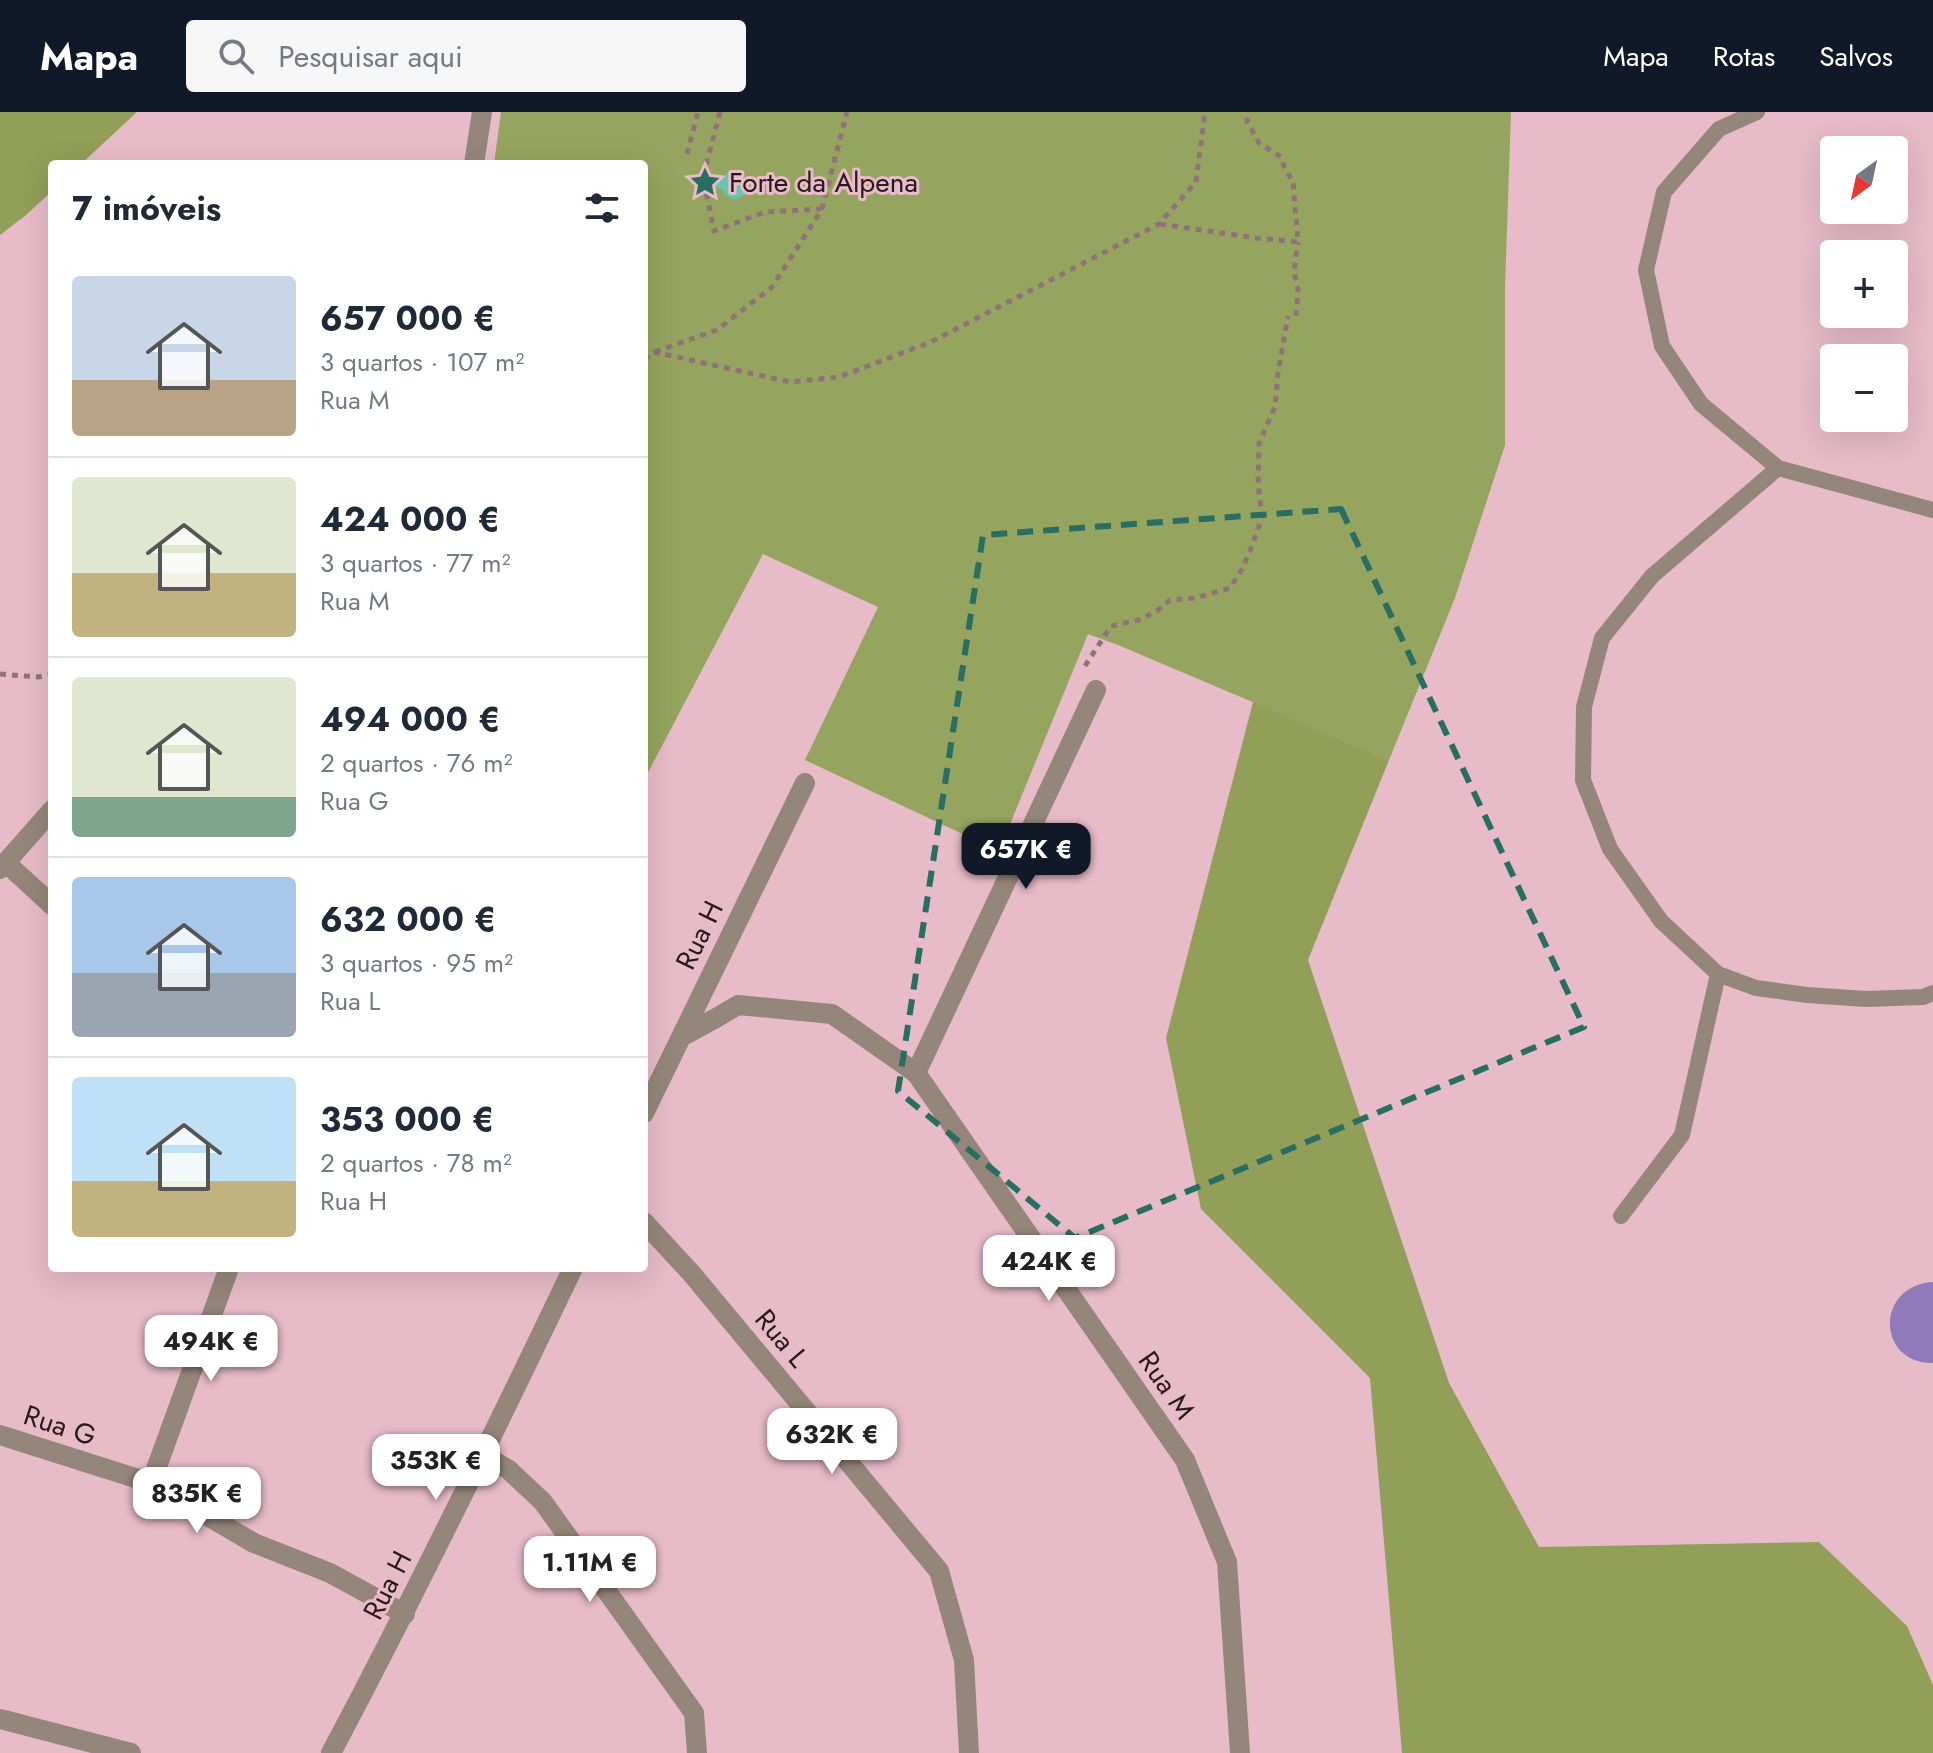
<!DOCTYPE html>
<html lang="pt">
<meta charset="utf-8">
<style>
body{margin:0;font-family:Jost,sans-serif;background:#f6f6f7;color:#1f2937;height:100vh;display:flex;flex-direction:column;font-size:30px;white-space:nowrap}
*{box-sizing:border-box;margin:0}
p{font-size:26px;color:#747a83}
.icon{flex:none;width:44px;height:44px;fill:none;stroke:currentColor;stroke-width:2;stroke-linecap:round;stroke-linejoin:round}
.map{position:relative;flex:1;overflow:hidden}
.panel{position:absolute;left:48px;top:48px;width:600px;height:1112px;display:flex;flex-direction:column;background:#fff;border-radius:8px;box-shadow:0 8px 32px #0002}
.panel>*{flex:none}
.needle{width:52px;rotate:213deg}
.buttons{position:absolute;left:1820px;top:24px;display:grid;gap:16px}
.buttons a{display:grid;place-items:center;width:88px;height:88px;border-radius:8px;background:#fff;box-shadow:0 8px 32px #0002;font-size:40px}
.price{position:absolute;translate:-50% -68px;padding:0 18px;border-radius:16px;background:#fff;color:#222;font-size:26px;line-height:52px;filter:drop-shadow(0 2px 4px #0008)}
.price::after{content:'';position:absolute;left:50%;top:48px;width:24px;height:18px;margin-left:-12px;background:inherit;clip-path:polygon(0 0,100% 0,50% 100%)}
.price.on{background:#111827;color:#fff}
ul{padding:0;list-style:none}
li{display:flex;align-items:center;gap:24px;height:200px;padding:0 24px}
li+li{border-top:2px solid #e0e1e3}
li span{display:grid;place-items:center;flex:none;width:224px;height:160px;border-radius:8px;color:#555}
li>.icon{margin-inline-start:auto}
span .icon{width:96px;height:96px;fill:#fffc;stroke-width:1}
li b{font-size:34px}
h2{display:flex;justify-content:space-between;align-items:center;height:96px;padding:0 24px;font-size:34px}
header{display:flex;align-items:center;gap:48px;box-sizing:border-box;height:112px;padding:0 40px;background:#111827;color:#fff}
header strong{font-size:38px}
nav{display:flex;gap:44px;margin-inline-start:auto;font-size:28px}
.search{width:560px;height:72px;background:#f6f6f7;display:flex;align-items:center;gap:20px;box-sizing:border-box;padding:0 28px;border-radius:8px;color:#747a83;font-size:30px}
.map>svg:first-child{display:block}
.green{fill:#95a45e}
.forest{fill:#919f58}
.water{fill:#8f7aba}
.building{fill:#65c6b3}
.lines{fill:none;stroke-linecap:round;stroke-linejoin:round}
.path{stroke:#91727b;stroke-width:5;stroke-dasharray:6 6;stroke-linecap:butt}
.service{stroke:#95867b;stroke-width:16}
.minor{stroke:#95867b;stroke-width:20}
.marked{fill:none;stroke:#296e61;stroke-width:6;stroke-dasharray:16 10;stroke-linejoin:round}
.labels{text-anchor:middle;stroke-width:6;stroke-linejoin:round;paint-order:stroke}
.poi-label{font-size:28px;fill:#29191e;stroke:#e7bbc8;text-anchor:start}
.street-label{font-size:28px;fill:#29191e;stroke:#e7bbc8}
</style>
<header>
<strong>Mapa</strong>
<div class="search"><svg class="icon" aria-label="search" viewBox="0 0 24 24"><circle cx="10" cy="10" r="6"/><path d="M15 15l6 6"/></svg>Pesquisar aqui</div>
<nav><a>Mapa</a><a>Rotas</a><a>Salvos</a></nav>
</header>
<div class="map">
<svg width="1933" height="1641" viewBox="0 0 1933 1641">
<rect width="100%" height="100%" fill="#e7bbc8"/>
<!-- green -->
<path class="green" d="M501 0H1511L1505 175V333L1455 486 1389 648 1118 533 1088 522 999 739 805 648 878 495 763 442 644 668V52H494Z"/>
<!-- forest -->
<path class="forest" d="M0 0H137L81 52H52V79L26 103 0 123Z
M1253 590 1389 648 1308 848 1449 1271 1539 1435 1819 1430 1907 1514 1933 1573V1641H1402L1370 1266 1201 1097 1166 926Z"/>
<!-- water -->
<path class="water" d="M1933 1170V1251C1877 1252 1874 1174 1933 1170Z"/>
<!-- building -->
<path class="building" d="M733 58 750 69 745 82 736 88 725 83 722 77 711 74 714 65 724 67 727 61Z"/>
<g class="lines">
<!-- path -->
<path class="path" d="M720 0 703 65 714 119 765 100 821 97
M687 42 698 0
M1160 112 1256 126 1298 130 1293 69 1285 57 1281 45 1259 31 1247 9 1248 0
M1296 204 1298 177 1294 160 1298 130
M655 240 717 218 772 175 822 97 847 0
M644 247 654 240 790 270 839 265 931 230 1159 112 1196 70 1205 0
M1085 554 1111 514 1139 508 1157 499 1170 488 1195 486 1230 476 1242 457 1252 434 1262 405 1258 372 1259 331 1275 295 1278 261 1288 204
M0 562 38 565 52 562"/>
<!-- service -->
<path class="service" d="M1757 0 1719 17 1664 80 1646 158 1662 234 1701 292 1778 356 1933 398
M1778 356 1652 464 1602 526 1584 595 1583 668 1610 737 1661 809 1718 862 1756 876 1807 883 1866 887 1923 885 1933 881
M1621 1104 1682 1023 1718 862"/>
<!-- minor -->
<path class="minor" d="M474 52 482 0
M6 751 52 793
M0 757 52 698
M681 925 716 906 738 893 832 902 916 961 1185 1348 1227 1450 1240 1641
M916 961 1096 578
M644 1001 805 671
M644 1110 692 1162 939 1459 964 1548 969 1641
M0 1323 151 1371 254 1431 330 1461 405 1502
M484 1343 509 1358 543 1390 694 1601 697 1641
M151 1371 229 1156
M0 1607 131 1641
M331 1641C416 1481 495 1319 573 1156"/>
</g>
<!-- marked area -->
<path class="marked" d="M1341 397 1584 915 1075 1126 898 979 983 423Z"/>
<!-- icons -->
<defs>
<g id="sight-bare" transform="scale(2.4)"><path d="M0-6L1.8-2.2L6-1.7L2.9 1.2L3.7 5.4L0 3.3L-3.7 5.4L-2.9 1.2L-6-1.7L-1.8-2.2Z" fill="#296e61" stroke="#e7bbc8" stroke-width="2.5" paint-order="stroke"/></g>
</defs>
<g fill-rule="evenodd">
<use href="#sight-bare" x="705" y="70"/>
</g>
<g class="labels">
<!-- poi labels -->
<g class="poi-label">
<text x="729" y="80">Forte da Alpena</text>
</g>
<!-- street labels -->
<g class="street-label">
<text transform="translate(699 823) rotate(-64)" y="10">Rua H</text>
<text transform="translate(782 1226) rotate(50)" y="10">Rua L</text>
<text transform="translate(1167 1273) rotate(55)" y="10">Rua M</text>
<text transform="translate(60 1313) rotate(18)" y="10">Rua G</text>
<text transform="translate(387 1473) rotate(-63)" y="10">Rua H</text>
</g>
</g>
</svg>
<div class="buttons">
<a><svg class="needle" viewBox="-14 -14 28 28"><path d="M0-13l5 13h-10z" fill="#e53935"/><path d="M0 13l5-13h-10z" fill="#747a83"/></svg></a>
<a>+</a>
<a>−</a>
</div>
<b class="price on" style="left:1026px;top:779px">657K €</b>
<b class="price" style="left:1049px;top:1191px">424K €</b>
<b class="price" style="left:211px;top:1271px">494K €</b>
<b class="price" style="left:832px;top:1364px">632K €</b>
<b class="price" style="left:436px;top:1390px">353K €</b>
<b class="price" style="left:197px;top:1423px">835K €</b>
<b class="price" style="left:590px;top:1492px">1.11M €</b>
<section class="panel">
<h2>7 imóveis<svg class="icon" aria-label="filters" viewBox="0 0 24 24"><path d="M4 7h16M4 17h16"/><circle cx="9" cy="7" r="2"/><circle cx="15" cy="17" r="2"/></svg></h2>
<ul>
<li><span style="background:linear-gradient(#c9d6e8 65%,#b9a48a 0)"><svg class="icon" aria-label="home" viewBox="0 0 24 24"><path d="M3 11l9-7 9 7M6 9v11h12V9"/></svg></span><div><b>657 000 €</b><p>3 quartos · 107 m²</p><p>Rua M</p></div></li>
<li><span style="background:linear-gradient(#dfe7d0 60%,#c2b280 0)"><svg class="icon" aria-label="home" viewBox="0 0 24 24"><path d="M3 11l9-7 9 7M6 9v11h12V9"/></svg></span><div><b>424 000 €</b><p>3 quartos · 77 m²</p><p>Rua M</p></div></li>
<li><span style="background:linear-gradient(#dfe7d0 75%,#7fa58c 0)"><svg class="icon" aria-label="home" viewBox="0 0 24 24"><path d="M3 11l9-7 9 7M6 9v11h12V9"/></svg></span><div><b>494 000 €</b><p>2 quartos · 76 m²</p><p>Rua G</p></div></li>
<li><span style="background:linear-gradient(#a9c7e8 60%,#9aa5b1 0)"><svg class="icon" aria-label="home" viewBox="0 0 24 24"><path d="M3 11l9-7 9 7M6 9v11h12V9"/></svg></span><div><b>632 000 €</b><p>3 quartos · 95 m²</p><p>Rua L</p></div></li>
<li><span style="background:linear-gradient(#bfe0f5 65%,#c2b280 0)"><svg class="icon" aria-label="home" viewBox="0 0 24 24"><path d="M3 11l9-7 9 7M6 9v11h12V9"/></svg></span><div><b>353 000 €</b><p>2 quartos · 78 m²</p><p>Rua H</p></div></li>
</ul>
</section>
</div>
